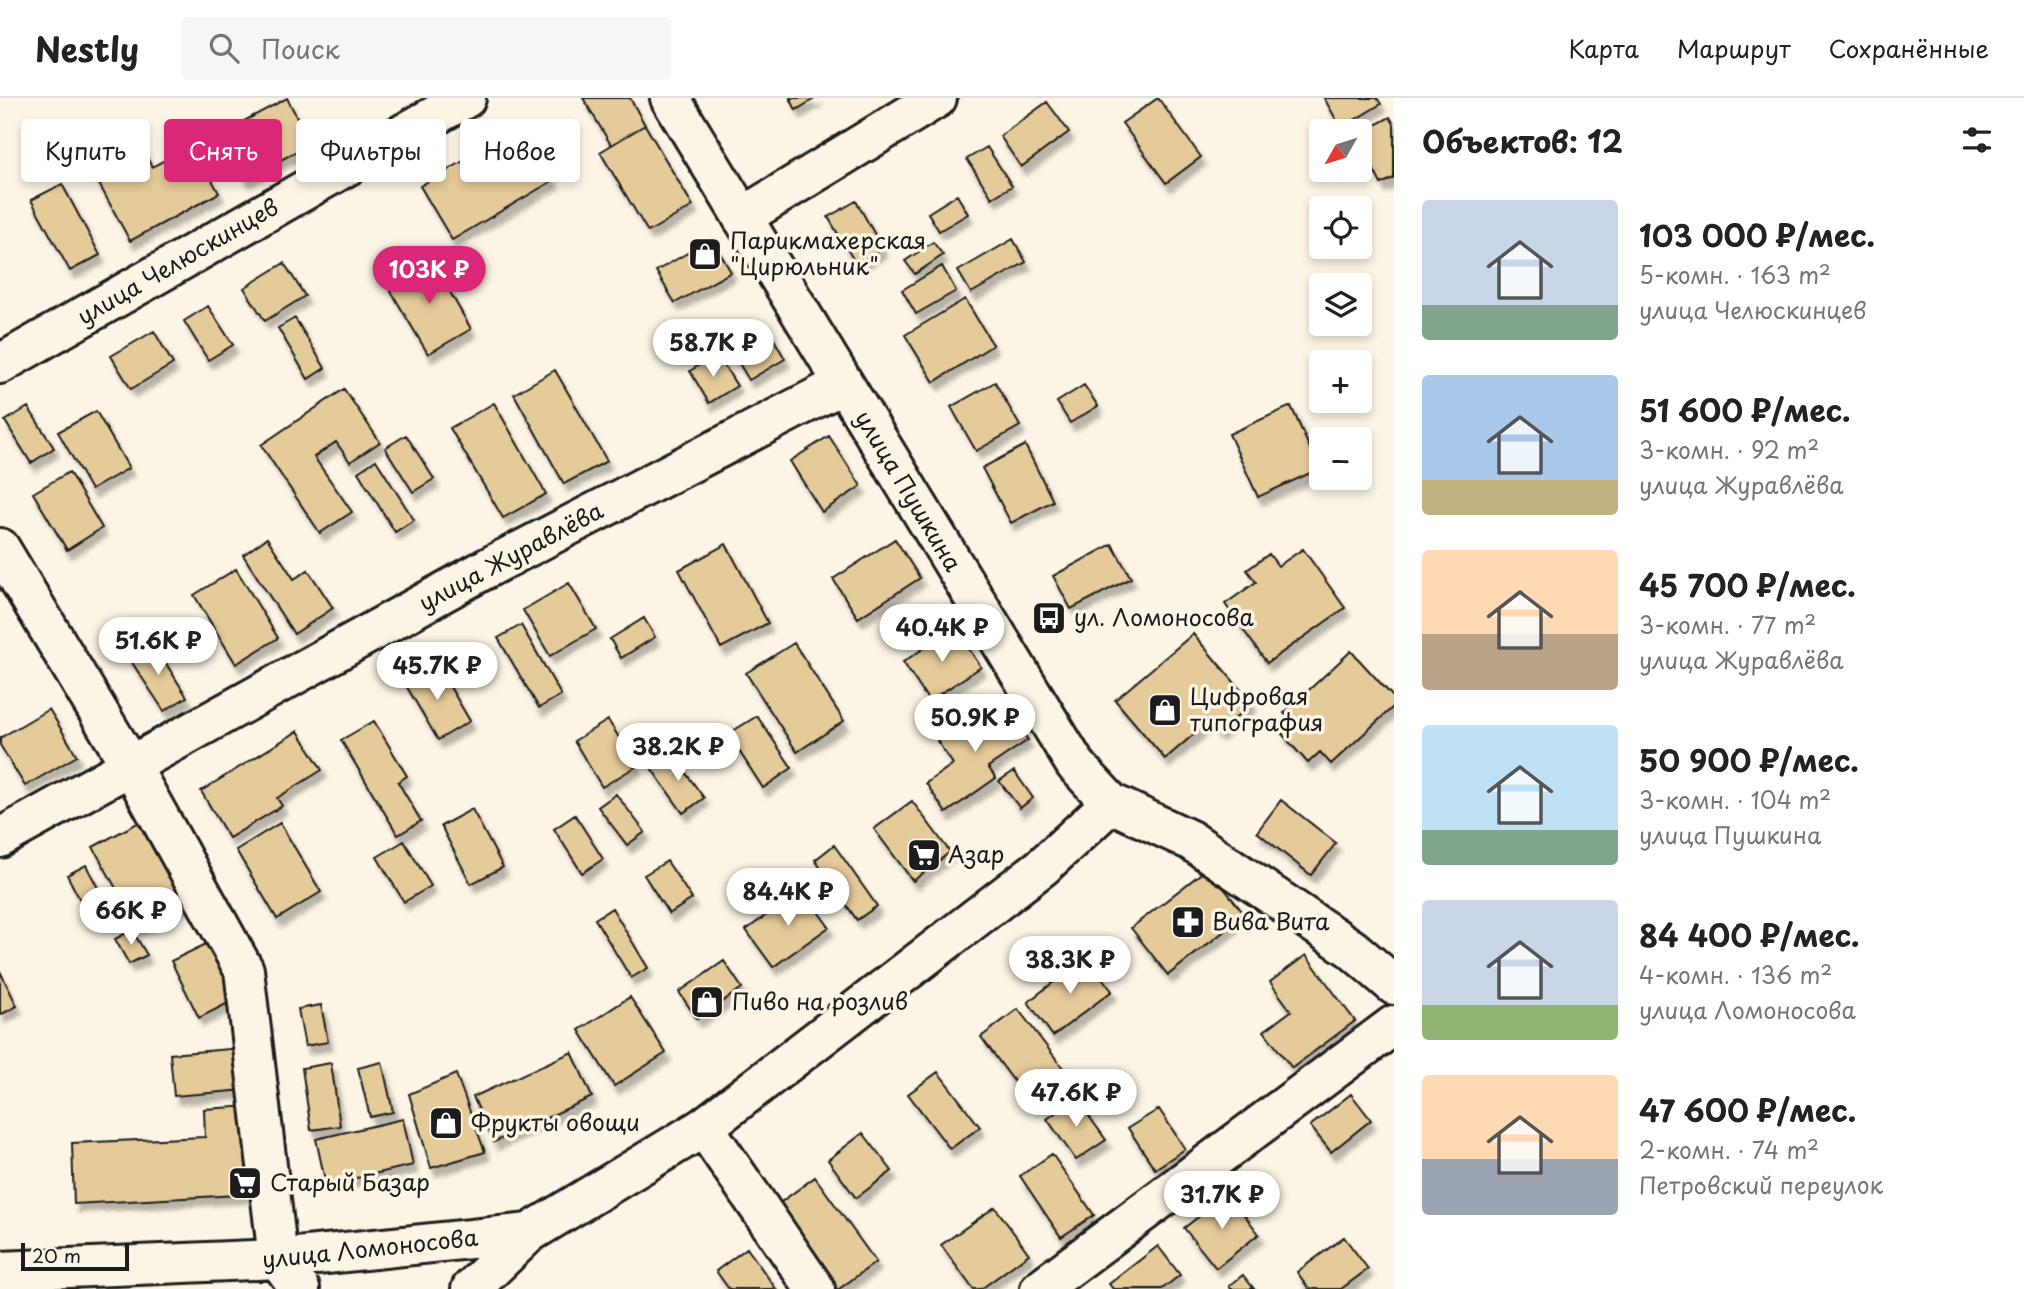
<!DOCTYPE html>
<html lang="ru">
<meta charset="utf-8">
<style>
body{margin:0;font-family:"Playpen Sans",sans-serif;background:#f6f6f6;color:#222;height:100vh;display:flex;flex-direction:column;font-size:26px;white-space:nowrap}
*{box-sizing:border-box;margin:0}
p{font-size:23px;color:#767676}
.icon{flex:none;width:38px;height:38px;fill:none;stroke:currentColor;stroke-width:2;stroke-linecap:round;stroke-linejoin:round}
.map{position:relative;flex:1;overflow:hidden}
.sheet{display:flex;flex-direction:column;background:#fff;width:630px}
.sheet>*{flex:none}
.guide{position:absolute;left:21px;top:21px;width:665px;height:63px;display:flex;gap:14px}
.needle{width:46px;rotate:231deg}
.buttons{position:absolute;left:1309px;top:21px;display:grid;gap:14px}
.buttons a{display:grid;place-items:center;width:63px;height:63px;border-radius:7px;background:#fff;box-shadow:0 4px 10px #0003;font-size:35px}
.scale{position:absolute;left:21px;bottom:18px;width:108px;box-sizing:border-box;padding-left:7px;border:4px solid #1c1c1c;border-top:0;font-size:19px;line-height:24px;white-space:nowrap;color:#1c1c1c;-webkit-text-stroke:5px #fcf5e5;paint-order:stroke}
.price{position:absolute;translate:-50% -60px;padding:0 16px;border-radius:24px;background:#fff;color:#222;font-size:23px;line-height:46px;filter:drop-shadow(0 2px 4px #0008)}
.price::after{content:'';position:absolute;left:50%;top:42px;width:21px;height:16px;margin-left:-10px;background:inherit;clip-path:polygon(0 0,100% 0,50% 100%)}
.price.selected{background:#db2777;color:#fff}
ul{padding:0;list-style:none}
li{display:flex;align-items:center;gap:21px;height:175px;padding:0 28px}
li span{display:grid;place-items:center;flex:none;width:196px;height:140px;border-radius:7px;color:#555}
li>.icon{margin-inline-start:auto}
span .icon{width:84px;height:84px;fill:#fffc;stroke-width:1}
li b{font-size:30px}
h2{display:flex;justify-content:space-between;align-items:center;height:84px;padding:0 28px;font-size:30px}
.chip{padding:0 24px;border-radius:7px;background:#fff;box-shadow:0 4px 10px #0003;font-size:24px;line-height:63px}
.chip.selected{background:#db2777;color:#fff}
header{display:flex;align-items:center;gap:42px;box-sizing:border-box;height:98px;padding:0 35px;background:#fff;border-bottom:2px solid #e0e0e0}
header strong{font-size:33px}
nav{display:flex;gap:38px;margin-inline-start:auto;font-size:24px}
.search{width:490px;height:63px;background:#f6f6f6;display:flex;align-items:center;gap:18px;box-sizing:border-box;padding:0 24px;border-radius:7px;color:#767676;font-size:26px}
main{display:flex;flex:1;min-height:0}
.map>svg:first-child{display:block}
.building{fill:#e5ca9a;stroke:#1c1c1c;stroke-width:2;filter:url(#shadow)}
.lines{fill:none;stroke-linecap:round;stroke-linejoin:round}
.street-casing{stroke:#1c1c1c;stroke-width:44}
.secondary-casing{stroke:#1c1c1c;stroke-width:44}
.street{stroke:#fcf5e5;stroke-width:38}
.secondary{stroke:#fcf5e5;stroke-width:38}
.labels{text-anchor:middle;stroke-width:7;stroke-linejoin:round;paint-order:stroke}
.poi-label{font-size:23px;fill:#1c1c1c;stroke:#fcf5e5;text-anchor:start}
.street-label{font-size:23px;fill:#1c1c1c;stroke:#fcf5e5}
</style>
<header>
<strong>Nestly</strong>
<div class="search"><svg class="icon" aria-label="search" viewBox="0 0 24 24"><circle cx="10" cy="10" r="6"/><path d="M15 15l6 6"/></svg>Поиск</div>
<nav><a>Карта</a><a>Маршрут</a><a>Сохранённые</a></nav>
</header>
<main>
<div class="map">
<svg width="1394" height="1191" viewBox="0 0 1394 1191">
<defs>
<filter id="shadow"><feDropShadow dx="4.5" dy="8" stdDeviation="2" flood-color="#0004"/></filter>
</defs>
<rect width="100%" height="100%" fill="#fcf5e5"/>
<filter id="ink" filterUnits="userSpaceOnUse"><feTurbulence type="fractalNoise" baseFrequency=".0143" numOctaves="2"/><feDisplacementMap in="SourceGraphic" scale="14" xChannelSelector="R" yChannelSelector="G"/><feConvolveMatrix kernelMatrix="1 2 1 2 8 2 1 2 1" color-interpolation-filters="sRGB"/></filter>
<g filter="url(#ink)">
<!-- building -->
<path class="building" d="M287 0 311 46 245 81 220 36Z
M583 0H630L645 27 611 47Z
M790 0H816L796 12Z
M1158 0 1201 59 1166 85 1122 25Z
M1324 0H1377L1381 6 1341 30Z
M1047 4 1069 34 1021 69 1000 38Z
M1390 19 1394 26V80L1381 86 1360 45V35Z
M645 27 693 108 648 134 600 54Z
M523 29 554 82 452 142 420 88Z
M134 36 152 69 193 47 219 95 130 143 86 62Z
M987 49 1012 88 992 100 967 61Z
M62 86 100 157 70 173 31 102Z
M957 97 968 116 939 133 928 115Z
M856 103 883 151 856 166 828 119Z
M712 141 731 174 675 205 656 173Z
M1013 141 1026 164 971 195 958 173Z
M933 144 943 157 915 176 905 163Z
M430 159 471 231 428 256 386 185Z
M284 165 305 198 265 223 244 190Z
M942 168 956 193 916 216 902 192Z
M965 201 993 247 934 284 905 237Z
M208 208 233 247 208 262 184 223Z
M295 220 325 270 308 281 278 230Z
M768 231 785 261 749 282 731 252Z
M154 233 173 266 131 291 111 258Z
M717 256 737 288 709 305 690 273Z
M555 272 607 363 564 386 514 296Z
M995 284 1020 328 976 353 951 309Z
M1084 287 1098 308 1070 325 1057 304Z
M344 291 380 344 350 364 336 344 314 359 352 414 320 435 261 347Z
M494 305 546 396 503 420 450 330Z
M1291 308 1319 371 1258 399 1229 336Z
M28 309 54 350 31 365 5 323Z
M96 313 129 370 91 392 58 334Z
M406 337 434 381 413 394 385 350Z
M829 338 861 388 822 414 790 363Z
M1025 347 1053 403 1011 425 982 370Z
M376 362 414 422 395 434 358 374Z
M69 374 102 430 67 452 33 395Z
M267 440 294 481 308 472 333 510 294 536 243 457Z
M895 441 920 480 858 520 833 481Z
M726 446 768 525 721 550 679 472Z
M1112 446 1131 480 1071 511 1053 478Z
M1303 451 1345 510 1267 565 1225 506 1256 484 1247 472 1269 456 1278 468Z
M236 471 278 540 236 566 194 497Z
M569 485 596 531 550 558 523 512Z
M644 520 655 539 621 560 610 541Z
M521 527 561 597 539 610 498 540Z
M955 530 981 569 929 603 903 564Z
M1193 536 1252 605 1218 635 1208 624 1165 661 1115 602Z
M153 545 187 599 164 613 129 560Z
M794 545 844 623 797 654 746 575Z
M1351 553 1394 600V608L1331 666 1320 654 1308 665 1282 636 1293 626 1284 615Z
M436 565 470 623 438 642 404 584Z
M999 600 1028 642 988 669 996 680 946 715 926 685 953 666 937 643Z
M49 611 77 658 25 688 0 647V640Z
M757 618 792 670 763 690 728 636Z
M608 622 637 668 602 689 574 643Z
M374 623 407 678 398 684 421 723 398 737 341 642Z
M298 633 322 672 277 700 282 708 229 740 201 693Z
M672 656 704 700 683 715 651 670Z
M1014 673 1033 700 1020 710 999 683Z
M616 696 645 734 627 747 598 709Z
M1281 702 1336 745 1311 777 1257 734Z
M912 703 950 754 913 783 874 731Z
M472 711 503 769 471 786 441 728Z
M575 717 603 761 582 775 554 731Z
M141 723 186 804 138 830 93 749Z
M280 725 321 794 277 821 236 752Z
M404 743 431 788 404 804 377 759Z
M834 747 877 808 857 822 815 762Z
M667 763 692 801 669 816 644 777Z
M86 767 99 792 80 802 67 777Z
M1208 770 1245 817 1168 877 1131 830Z
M802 791 829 829 773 869 746 832Z
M612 810 648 870 631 880 595 821Z
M132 832 147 857 129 866 115 841Z
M208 845 236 901 199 920 171 863Z
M1306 857 1355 923 1292 970 1264 933 1291 913 1270 884Z
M1086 859 1112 893 1053 938 1028 904Z
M724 863 742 890 697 921 679 894Z
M0 873 17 908 0 917Z
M630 899 666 955 614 988 579 932Z
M321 907 328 944 305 948 298 911Z
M1018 911 1063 970 1025 998 981 939Z
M242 950 245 992 174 998 170 956Z
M572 954 592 999 494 1044 473 999Z
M382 964 393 1014 370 1019 358 970Z
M331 965 340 1028 311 1032 302 970Z
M938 974 980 1029 950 1051 908 996Z
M456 976 485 1054 431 1070 409 996Z
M1351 996 1371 1022 1331 1054 1310 1028Z
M1076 1000 1106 1042 1076 1062 1047 1021Z
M252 1008 256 1096 74 1106 72 1045 205 1039 204 1011Z
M1159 1011 1185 1051 1155 1071 1128 1030Z
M403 1021 413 1067 326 1087 316 1041Z
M863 1035 892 1073 856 1100 828 1062Z
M1052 1056 1094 1117 1061 1139 1020 1078Z
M815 1079 876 1164 839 1191H831L773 1110Z
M1228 1096 1259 1136 1216 1170 1184 1130Z
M995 1109 1029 1156 981 1191H973L941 1147Z
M1344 1139 1368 1171 1341 1191H1309L1297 1174Z
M1158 1148 1180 1177 1162 1191H1113L1109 1186Z
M747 1150 776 1191H729L716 1173Z
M1243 1177 1254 1191H1231L1229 1188Z"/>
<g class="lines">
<!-- street casing -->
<g class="street-casing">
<path id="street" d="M742 119 937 0
M0 266 466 0
M0 450 132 670 244 872 278 1161
M0 740 489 469 843 286
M704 1029 815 1191
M1040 1191 1394 927"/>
</g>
<!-- secondary casing -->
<g class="secondary-casing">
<path id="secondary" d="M670 0 1075 666 1111 705 1190 742 1352 851 1394 887
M278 1161 300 1191
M0 1173 278 1161 529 1135
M471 1191 529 1135 704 1029 1042 769 1111 705"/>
</g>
<!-- street -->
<use href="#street" class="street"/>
<!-- secondary -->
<use href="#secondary" class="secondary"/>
</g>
</g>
<!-- icons -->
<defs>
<g id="shop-square" transform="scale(1.75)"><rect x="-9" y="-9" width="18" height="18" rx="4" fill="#1c1c1c" stroke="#fcf5e5"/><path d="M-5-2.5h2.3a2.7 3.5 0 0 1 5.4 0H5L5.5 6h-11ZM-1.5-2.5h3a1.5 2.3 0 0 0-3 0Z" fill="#fff"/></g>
<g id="bus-square" transform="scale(1.75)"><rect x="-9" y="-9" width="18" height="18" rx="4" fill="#1c1c1c" stroke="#fcf5e5"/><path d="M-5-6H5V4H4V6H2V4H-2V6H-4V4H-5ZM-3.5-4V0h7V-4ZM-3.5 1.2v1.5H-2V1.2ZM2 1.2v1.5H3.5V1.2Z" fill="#fff"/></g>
<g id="supermarket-square" transform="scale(1.75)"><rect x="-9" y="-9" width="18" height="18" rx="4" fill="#1c1c1c" stroke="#fcf5e5"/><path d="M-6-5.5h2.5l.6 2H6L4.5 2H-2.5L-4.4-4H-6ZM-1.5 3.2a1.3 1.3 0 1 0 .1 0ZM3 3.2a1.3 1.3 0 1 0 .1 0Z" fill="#fff"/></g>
<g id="pharmacy-square" transform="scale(1.75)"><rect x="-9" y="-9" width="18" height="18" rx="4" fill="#1c1c1c" stroke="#fcf5e5"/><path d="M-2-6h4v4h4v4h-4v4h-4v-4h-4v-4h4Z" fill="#fff"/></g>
</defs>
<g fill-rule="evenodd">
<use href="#shop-square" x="705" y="156"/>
<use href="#bus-square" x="1049" y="520"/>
<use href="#shop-square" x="1165" y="612"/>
<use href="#supermarket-square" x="924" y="757"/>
<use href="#pharmacy-square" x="1188" y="824"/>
<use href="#shop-square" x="707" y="904"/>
<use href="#shop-square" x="446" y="1025"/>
<use href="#supermarket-square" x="245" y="1085"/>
</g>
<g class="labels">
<!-- poi labels -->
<g class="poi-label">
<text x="730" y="151">Парикмахерская<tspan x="730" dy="26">"Цирюльник"</tspan></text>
<text x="1074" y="528">ул. Ломоносова</text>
<text x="1190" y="607">Цифровая<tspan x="1190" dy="26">типография</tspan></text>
<text x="948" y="765">Азар</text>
<text x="1212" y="832">Вива Вита</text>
<text x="732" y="912">Пиво на розлив</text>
<text x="471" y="1033">Фрукты овощи</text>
<text x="270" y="1093">Старый Базар</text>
</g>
<!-- street labels -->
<g class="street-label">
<text transform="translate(178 164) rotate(-30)" y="8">улица Челюскинцев</text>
<text transform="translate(908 393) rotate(59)" y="8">улица Пушкина</text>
<text transform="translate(511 459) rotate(-28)" y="8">улица Журавлёва</text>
<text transform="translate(370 1151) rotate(-6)" y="8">улица Ломоносова</text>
</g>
</g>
</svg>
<div class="buttons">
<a><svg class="needle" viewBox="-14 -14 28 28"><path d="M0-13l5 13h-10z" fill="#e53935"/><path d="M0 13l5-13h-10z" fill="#767676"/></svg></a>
<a><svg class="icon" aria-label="locate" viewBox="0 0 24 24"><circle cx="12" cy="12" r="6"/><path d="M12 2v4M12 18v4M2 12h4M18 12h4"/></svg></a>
<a><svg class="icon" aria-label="layers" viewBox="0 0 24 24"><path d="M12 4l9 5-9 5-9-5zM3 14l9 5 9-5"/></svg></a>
<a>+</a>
<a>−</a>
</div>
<div class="scale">20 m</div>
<b class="price selected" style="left:429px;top:208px">103K ₽</b>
<b class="price" style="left:713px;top:281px">58.7K ₽</b>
<b class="price" style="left:942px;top:566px">40.4K ₽</b>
<b class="price" style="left:158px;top:579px">51.6K ₽</b>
<b class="price" style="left:437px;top:604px">45.7K ₽</b>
<b class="price" style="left:975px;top:656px">50.9K ₽</b>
<b class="price" style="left:678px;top:685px">38.2K ₽</b>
<b class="price" style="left:788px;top:830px">84.4K ₽</b>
<b class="price" style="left:131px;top:849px">66K ₽</b>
<b class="price" style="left:1070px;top:898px">38.3K ₽</b>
<b class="price" style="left:1076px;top:1031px">47.6K ₽</b>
<b class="price" style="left:1222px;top:1133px">31.7K ₽</b>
<div class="guide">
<a class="chip">Купить</a>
<a class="chip selected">Снять</a>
<a class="chip">Фильтры</a>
<a class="chip">Новое</a>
</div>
</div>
<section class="sheet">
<h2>Объектов: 12<svg class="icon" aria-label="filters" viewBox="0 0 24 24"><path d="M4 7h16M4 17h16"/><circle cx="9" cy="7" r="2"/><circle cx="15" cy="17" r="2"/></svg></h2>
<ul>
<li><span style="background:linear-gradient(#c9d6e8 75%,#7fa58c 0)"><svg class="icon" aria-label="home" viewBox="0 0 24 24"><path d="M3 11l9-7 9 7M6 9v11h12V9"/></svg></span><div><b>103 000 ₽/мес.</b><p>5-комн. · 163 m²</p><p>улица Челюскинцев</p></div></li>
<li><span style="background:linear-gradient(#a9c7e8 75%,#c2b280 0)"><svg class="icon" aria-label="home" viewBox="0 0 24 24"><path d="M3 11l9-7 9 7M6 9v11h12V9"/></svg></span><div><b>51 600 ₽/мес.</b><p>3-комн. · 92 m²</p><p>улица Журавлёва</p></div></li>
<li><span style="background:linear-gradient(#ffd9b3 60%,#b9a48a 0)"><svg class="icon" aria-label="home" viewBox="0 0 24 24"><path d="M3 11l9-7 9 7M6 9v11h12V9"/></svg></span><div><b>45 700 ₽/мес.</b><p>3-комн. · 77 m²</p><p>улица Журавлёва</p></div></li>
<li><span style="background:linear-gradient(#bfe0f5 75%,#7fa58c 0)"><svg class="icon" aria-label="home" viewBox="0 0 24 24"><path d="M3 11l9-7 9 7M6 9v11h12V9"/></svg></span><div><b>50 900 ₽/мес.</b><p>3-комн. · 104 m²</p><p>улица Пушкина</p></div></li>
<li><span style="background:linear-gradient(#c9d6e8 75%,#8fb573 0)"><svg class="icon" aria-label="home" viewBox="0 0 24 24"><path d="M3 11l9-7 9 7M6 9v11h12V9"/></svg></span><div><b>84 400 ₽/мес.</b><p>4-комн. · 136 m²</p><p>улица Ломоносова</p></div></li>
<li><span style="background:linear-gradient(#ffd9b3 60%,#9aa5b1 0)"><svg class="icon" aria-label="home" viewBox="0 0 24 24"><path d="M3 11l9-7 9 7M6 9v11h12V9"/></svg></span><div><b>47 600 ₽/мес.</b><p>2-комн. · 74 m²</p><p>Петровский переулок</p></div></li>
</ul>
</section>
</main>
